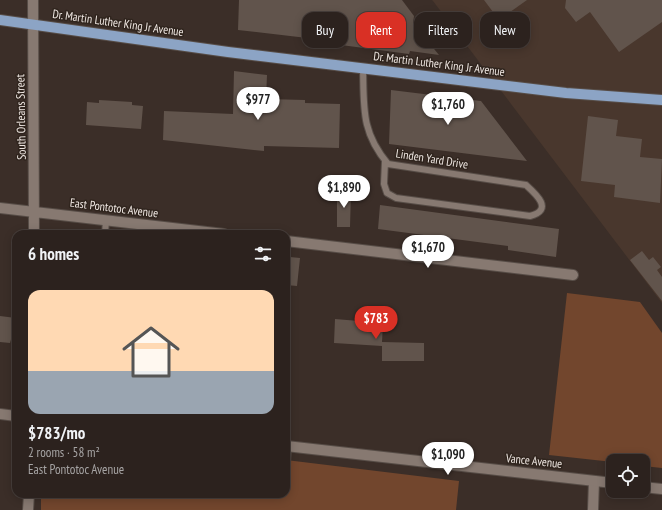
<!DOCTYPE html>
<meta charset="utf-8">
<style>
body{margin:0;font-family:"PT Sans Narrow",sans-serif;background:#382f2b;color:#f1f3f6;height:100vh;display:flex;flex-direction:column;font-size:15px;white-space:nowrap}
*{box-sizing:border-box;margin:0}
p{font-size:13px;color:#a6a4a4}
.icon{flex:none;width:22px;height:22px;fill:none;stroke:currentColor;stroke-width:2;stroke-linecap:round;stroke-linejoin:round}
.map{position:relative;flex:1;overflow:hidden}
.drawer{position:absolute;left:12px;top:230px;width:278px;height:268px;display:flex;flex-direction:column;background:#2c221e;border-radius:12px;box-shadow:0 2px 10px #0003,0 0 0 1px #483f3c}
.drawer>*{flex:none}
.top-card{position:absolute;left:302px;top:12px;width:300px;height:36px;display:flex;gap:8px}
.tools{position:absolute;left:606px;top:454px;display:grid;gap:8px}
.tools a{display:grid;place-items:center;width:44px;height:44px;border-radius:8px;background:#2c221e;box-shadow:0 2px 10px #0003,0 0 0 1px #483f3c;font-size:20px}
.price{position:absolute;translate:-50% -34px;padding:0 9px;border-radius:14px;background:#fff;color:#222;font-size:13px;line-height:26px;filter:drop-shadow(0 1px 2px #0008)}
.price::after{content:'';position:absolute;left:50%;top:24px;width:12px;height:9px;margin-left:-6px;background:inherit;clip-path:polygon(0 0,100% 0,50% 100%)}
.price.on{background:#d93025;color:#fff}
ul{padding:0;list-style:none}
li{display:grid;align-content:center;gap:8px;height:212px;padding:0 16px}
li span{display:grid;place-items:center;height:124px;border-radius:12px;color:#555}
li>.icon{margin-inline-start:auto}
span .icon{width:72px;height:72px;fill:#fffc;stroke-width:1}
li b{font-size:17px}
h2{display:flex;justify-content:space-between;align-items:center;height:48px;padding:0 16px;font-size:17px}
.tag{padding:0 14px;border-radius:12px;background:#2c221e;box-shadow:0 2px 10px #0003,0 0 0 1px #483f3c;font-size:14px;line-height:36px}
.tag.on{background:#d93025;color:#fff}
.map>svg:first-child{display:block}
.built{fill:#49372d}
.green{fill:#72462d}
.building{fill:#61544c}
.lines{fill:none;stroke-linecap:round;stroke-linejoin:round}
.lane-casing{stroke:#574d47;stroke-width:8}
.street-casing{stroke:#574d47;stroke-width:12}
.secondary-casing{stroke:#574d47;stroke-width:12}
.primary-casing{stroke:#574d47;stroke-width:12}
.lane{stroke:#877971;stroke-width:6}
.street{stroke:#877971;stroke-width:10}
.secondary{stroke:#877971;stroke-width:10}
.primary{stroke:#8ca4c5;stroke-width:10}
.labels{text-anchor:middle;stroke-width:3;stroke-linejoin:round;paint-order:stroke}
.street-label{font-size:12px;fill:#efe7e2;stroke:#30251e}
</style>
<div class="map">
<svg width="662" height="510" viewBox="0 0 662 510">
<rect width="100%" height="100%" fill="#3b2e28"/>
<!-- built -->
<path class="built" d="M432 0H662V303L433 1Z"/>
<!-- green -->
<path class="green" d="M567 293 640 302 662 333V468L643 466V461L613 462 549 455Z
M286 460 459 481 456 510H41V494H286Z"/>
<!-- building -->
<path class="building" d="M239 0H402L414 16 413 23 439 55 410 51 409 54 341 45V42L238 30Z
M484 0H527L499 20Z
M566 0H662V22L619 52 590 12 576 22 565 8Z
M234 71 267 75 266 99 305 100V103L340 104 339 148 264 146V151L163 140 164 111 233 114Z
M391 90 481 101 527 161 389 144Z
M99 100 132 102V105L143 106 141 129 86 125 87 102 99 103Z
M588 116 618 120 616 136 642 139 640 157 662 159 660 203 614 197 615 185 581 181Z
M337 192H351L350 227H337Z
M380 205 559 229 556 257 508 250V246L378 229Z
M642 251 649 260 653 257 661 267 657 270 662 277V301L630 260Z
M290 257 300 258 297 286 286 285V259L290 260Z
M0 316 16 318 14 336H12L10 343 0 342Z
M335 319 383 323 382 342 424 343V361H382V346L334 343Z"/>
<g class="lines">
<!-- lane casing -->
<g class="lane-casing">
<path id="lane" d="M363 68C364 108 361 132 388 164L526 185C536 194 554 210 530 216L396 198 387 193 384 184 385 161
M105 234 106 220
M286 480 288 446"/>
</g>
<!-- street casing -->
<g class="street-casing">
<path id="street" d="M33 0 34 234
M0 208 224 234
M286 241 573 275
M28 510 29 494
M593 510 594 481"/>
</g>
<!-- secondary casing -->
<g class="secondary-casing">
<path id="secondary" d="M0 414 16 416
M286 446 613 483
M643 487 662 489"/>
</g>
<!-- primary casing -->
<g class="primary-casing">
<path id="primary" d="M0 20 228 52 566 93 662 100"/>
</g>
<!-- lane -->
<use href="#lane" class="lane"/>
<!-- street -->
<use href="#street" class="street"/>
<!-- secondary -->
<use href="#secondary" class="secondary"/>
<!-- primary -->
<use href="#primary" class="primary"/>
</g>
<g class="labels">
<!-- street labels -->
<g class="street-label">
<text transform="translate(118 23) rotate(8)" y="4">Dr. Martin Luther King Jr Avenue</text>
<text transform="translate(439 64) rotate(7)" y="4">Dr. Martin Luther King Jr Avenue</text>
<text transform="translate(21 117) rotate(-91)" y="4">South Orleans Street</text>
<text transform="translate(432 159) rotate(9)" y="4">Linden Yard Drive</text>
<text transform="translate(114 208) rotate(7)" y="4">East Pontotoc Avenue</text>
<text transform="translate(534 461) rotate(6)" y="4">Vance Avenue</text>
</g>
</g>
</svg>
<div class="tools">
<a><svg class="icon" aria-label="locate" viewBox="0 0 24 24"><circle cx="12" cy="12" r="6"/><path d="M12 2v4M12 18v4M2 12h4M18 12h4"/></svg></a>
</div>
<b class="price" style="left:258px;top:121px">$977</b>
<b class="price" style="left:448px;top:126px">$1,760</b>
<b class="price" style="left:344px;top:209px">$1,890</b>
<b class="price" style="left:428px;top:269px">$1,670</b>
<b class="price on" style="left:376px;top:340px">$783</b>
<b class="price" style="left:448px;top:476px">$1,090</b>
<div class="top-card">
<a class="tag">Buy</a>
<a class="tag on">Rent</a>
<a class="tag">Filters</a>
<a class="tag">New</a>
</div>
<section class="drawer">
<h2>6 homes<svg class="icon" aria-label="filters" viewBox="0 0 24 24"><path d="M4 7h16M4 17h16"/><circle cx="9" cy="7" r="2"/><circle cx="15" cy="17" r="2"/></svg></h2>
<ul>
<li><span style="background:linear-gradient(#ffd9b3 65%,#9aa5b1 0)"><svg class="icon" aria-label="home" viewBox="0 0 24 24"><path d="M3 11l9-7 9 7M6 9v11h12V9"/></svg></span><div><b>$783/mo</b><p>2 rooms · 58 m²</p><p>East Pontotoc Avenue</p></div></li>
</ul>
</section>
</div>
